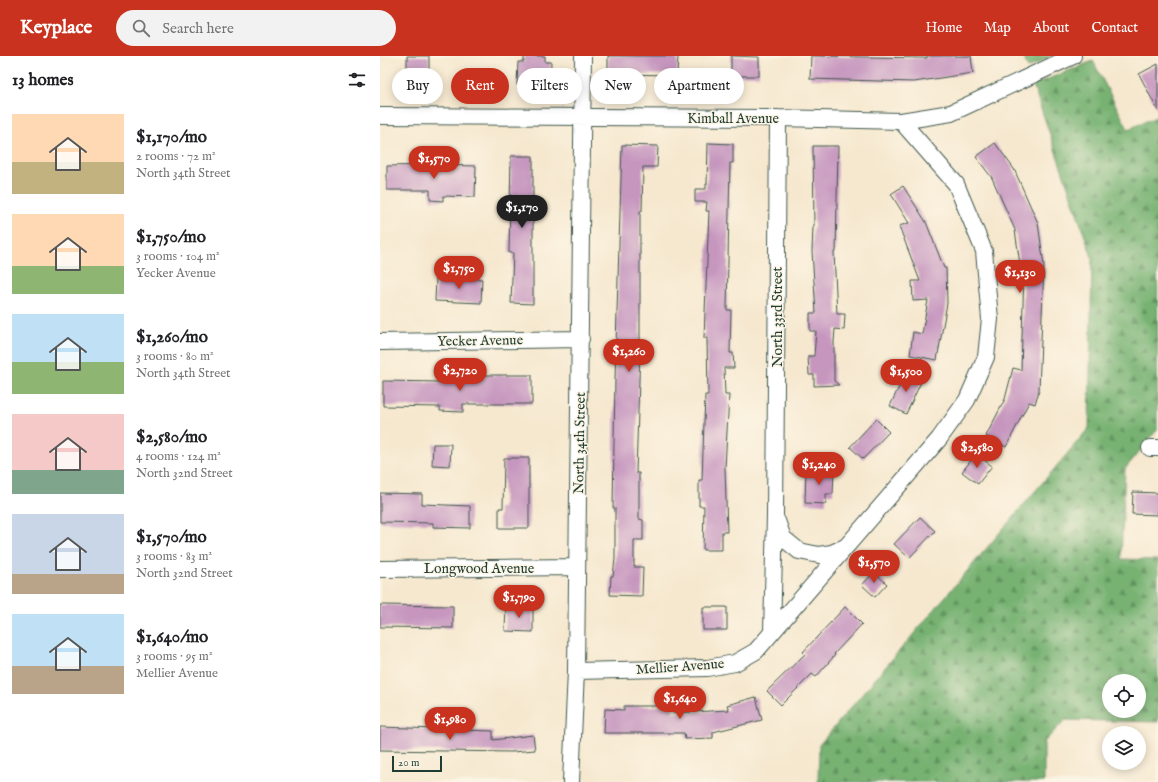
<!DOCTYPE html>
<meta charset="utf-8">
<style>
body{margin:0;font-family:"IM FELL English",serif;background:#f2f2f2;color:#202124;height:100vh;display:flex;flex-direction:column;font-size:15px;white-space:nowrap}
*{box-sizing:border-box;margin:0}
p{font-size:13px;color:#757577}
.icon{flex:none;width:22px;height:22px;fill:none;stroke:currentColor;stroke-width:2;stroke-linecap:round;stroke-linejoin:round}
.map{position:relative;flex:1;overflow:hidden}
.side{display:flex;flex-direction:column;background:#fff;width:380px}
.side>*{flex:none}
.guide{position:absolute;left:12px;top:12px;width:380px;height:36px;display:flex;gap:8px}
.controls{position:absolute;left:722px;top:618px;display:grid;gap:8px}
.controls a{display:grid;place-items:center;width:44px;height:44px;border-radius:50%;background:#fff;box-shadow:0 2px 10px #0003;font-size:20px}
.scale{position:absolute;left:12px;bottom:10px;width:50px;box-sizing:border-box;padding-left:4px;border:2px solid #1f3d34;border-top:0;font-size:11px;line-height:14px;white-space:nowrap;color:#1f3d34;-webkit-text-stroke:3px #fcf5e5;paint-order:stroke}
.price{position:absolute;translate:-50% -34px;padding:0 9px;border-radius:14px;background:#c8321e;color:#fff;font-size:13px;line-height:26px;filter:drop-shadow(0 1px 2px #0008)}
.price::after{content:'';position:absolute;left:50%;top:24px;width:12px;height:9px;margin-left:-6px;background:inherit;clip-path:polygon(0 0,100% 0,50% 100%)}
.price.on{background:#222;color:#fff}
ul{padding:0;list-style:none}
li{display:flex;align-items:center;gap:12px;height:100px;padding:0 12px}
li span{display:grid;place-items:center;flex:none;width:112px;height:80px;border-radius:0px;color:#555}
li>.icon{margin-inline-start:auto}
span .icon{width:48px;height:48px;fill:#fffc;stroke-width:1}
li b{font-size:17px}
h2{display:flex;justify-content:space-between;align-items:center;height:48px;padding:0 12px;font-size:17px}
.chip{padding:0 14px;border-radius:18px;background:#fff;box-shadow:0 2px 10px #0003;font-size:14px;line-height:36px}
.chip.on{background:#c8321e;color:#fff}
header{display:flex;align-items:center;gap:24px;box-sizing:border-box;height:56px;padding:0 20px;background:#c8321e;color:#fff}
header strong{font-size:19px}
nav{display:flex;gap:22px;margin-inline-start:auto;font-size:14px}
.search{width:280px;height:36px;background:#f2f2f2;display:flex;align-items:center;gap:10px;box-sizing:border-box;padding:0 14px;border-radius:22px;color:#757577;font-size:15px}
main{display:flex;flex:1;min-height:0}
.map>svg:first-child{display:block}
.forest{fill:url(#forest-firs);stroke:#4b7853;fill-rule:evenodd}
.building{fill:#c696bf}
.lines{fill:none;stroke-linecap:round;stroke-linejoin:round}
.minor-casing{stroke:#3f574b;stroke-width:18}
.minor{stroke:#fff;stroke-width:16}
.labels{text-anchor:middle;stroke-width:3;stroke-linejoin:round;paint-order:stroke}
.street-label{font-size:14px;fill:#1f3d34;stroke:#fcf5e5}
</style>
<header>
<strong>Keyplace</strong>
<div class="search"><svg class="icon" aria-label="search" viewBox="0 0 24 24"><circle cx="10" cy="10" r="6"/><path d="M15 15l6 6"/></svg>Search here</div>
<nav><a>Home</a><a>Map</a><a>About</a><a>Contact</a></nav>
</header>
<main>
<section class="side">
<h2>13 homes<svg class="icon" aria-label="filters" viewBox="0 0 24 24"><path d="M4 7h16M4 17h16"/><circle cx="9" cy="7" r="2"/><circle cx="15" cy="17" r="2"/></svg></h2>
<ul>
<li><span style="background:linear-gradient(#ffd9b3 60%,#c2b280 0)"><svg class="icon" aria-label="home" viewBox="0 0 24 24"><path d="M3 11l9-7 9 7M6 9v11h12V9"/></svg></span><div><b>$1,170/mo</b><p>2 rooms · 72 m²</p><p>North 34th Street</p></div></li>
<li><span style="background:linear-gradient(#ffd9b3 65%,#8fb573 0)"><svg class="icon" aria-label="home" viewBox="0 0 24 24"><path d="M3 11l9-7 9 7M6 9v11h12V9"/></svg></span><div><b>$1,750/mo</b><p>3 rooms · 104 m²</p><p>Yecker Avenue</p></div></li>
<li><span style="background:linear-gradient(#bfe0f5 60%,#8fb573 0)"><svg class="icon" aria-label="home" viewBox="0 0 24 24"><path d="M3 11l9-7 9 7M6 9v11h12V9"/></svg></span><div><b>$1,260/mo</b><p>3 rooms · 80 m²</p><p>North 34th Street</p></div></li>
<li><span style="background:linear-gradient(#f6c9c9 70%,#7fa58c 0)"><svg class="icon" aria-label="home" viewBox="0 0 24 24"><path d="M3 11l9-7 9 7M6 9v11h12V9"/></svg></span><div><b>$2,580/mo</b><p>4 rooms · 124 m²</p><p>North 32nd Street</p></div></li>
<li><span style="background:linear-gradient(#c9d6e8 75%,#b9a48a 0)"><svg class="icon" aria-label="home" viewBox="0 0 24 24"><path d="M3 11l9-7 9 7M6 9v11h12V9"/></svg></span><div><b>$1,570/mo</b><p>3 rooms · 83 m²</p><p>North 32nd Street</p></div></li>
<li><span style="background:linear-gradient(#bfe0f5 65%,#b9a48a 0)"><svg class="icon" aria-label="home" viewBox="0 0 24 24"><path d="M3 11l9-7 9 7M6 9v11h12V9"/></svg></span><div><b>$1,640/mo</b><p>3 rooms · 95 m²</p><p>Mellier Avenue</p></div></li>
</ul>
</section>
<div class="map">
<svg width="778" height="726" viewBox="0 0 778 726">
<defs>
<pattern id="forest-firs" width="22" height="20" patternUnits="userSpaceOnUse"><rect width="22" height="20" fill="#77b272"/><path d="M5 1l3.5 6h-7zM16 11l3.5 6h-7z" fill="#61925e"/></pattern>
</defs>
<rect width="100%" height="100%" fill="#fcf5e5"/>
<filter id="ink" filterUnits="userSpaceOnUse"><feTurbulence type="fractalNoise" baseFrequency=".025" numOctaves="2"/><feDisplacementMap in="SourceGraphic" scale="8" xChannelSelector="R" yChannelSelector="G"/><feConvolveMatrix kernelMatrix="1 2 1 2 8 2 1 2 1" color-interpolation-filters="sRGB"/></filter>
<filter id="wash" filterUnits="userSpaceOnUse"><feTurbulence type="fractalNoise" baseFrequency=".012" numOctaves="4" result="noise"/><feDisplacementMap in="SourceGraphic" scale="16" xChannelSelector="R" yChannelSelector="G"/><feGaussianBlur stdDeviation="0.9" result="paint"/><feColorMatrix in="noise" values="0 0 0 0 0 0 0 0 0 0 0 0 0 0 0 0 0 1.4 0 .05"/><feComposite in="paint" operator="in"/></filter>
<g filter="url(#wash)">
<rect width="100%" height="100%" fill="#f6e8cf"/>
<!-- forest -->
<path class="forest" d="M643 0H672L648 12Z
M713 5 748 73 778 60 777 374 745 413 741 503 778 504V666L685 664 664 686V726H438L439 689 709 372 712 201 653 29ZM729 625H759V655H729Z"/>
<g id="blocks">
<!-- building -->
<path class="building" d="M27 0H49V28H27Z
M144 0H165V6H171L170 30 137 29 138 6H144Z
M228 0H298L297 19 228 18Z
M351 0 379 1V20H351Z
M431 0 547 2V0H591L593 17 534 26 430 23Z
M778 8V55L759 18Z
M328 87 353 88V107H350L347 254H351L350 297H353L354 312H344L345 339H349L345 412 347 476H342V494H323L324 450H319V424H322L325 339H328L327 282H324L329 155H326L327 146H315V133H326V128H327Z
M615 87 634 113 658 167 664 209 659 334 655 348 649 346 626 391 606 380 625 343 633 312 641 314 644 215H641L635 174 612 122 596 101Z
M242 89 278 90 277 111H263L262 155H260V293L256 417H259V463L263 464V484H254V511H263L262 540 230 539 231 520H233L235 503V452H233L235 323Z
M433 90H458L456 196H454L457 258H465L464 274 455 273 454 286V325L459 329 434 330V319H429L428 300H434L436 275H430V257H436L432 195 433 171H434Z
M131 100H153V248L131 247 133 197H129Z
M58 109 96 110 95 141 63 140V145L50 144V134H7V110Z
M523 130 546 166 564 212H566L567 247 557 304 530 299 533 276 542 278 548 244 533 245 532 225H540L519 170 529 167 511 138Z
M56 222 102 223 101 247 55 245Z
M526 316 542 324 526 358 510 350Z
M104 319H152V348H83V356L60 355V351L3 350V325L61 326V321L104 322Z
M496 363 509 376 483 403 470 391Z
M53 388H71L70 410 52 409Z
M596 398 612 410 598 428 582 416Z
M124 402H149V472H119V452H123Z
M426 413 454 414 453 438H446V448L425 447Z
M753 436 778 437V459L752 458Z
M0 437 42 438V448L90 450V472L53 471V467L0 466Z
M540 461 555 475 529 502 514 488Z
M494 516 507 528 495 541 482 529Z
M0 549 73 550V572L0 571Z
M126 549 153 550V576L125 575Z
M323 551H347V574H323Z
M465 551 482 568 454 598 455 599 436 621 432 618 401 649 387 635 425 598 423 596Z
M376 641 382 664 333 676V682L305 683 304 677H224L225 653 244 654V650H293V657L349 654 347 649Z
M0 671 113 675V684L153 679 155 694 132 696 0 694Z"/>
</g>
</g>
<g filter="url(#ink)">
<use href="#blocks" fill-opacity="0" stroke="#3f574b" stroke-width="1"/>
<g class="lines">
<!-- minor casing -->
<g class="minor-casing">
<path id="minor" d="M0 60 398 62 521 65 571 57 693 0
M0 286 201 283
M770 392H778
M397 465 403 482 419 495 439 499 452 497 465 491
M0 513 197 511
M392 576 395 460 398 62
M196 615 327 612 355 607 376 595 559 383 587 344 606 301 610 263 604 195 576 128 521 65
M191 726 196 615 203 0"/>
</g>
<!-- minor -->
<use href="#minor" class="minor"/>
</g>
</g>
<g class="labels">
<!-- street labels -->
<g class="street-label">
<text x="353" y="67">Kimball Avenue</text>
<text transform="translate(397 261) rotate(-90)" y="5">North 33rd Street</text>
<text transform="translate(100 284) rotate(-1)" y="5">Yecker Avenue</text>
<text transform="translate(199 387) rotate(-89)" y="5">North 34th Street</text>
<text x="99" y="517">Longwood Avenue</text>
<text transform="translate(300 610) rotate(-4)" y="5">Mellier Avenue</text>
</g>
</g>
</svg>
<div class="controls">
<a><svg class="icon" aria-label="locate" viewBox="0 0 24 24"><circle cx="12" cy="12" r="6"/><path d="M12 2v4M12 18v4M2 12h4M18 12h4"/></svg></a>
<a><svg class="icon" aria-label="layers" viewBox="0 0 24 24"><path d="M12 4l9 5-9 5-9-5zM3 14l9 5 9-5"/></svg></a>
</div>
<div class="scale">20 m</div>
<b class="price" style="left:54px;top:124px">$1,570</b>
<b class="price on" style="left:142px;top:173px">$1,170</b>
<b class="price" style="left:79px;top:234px">$1,750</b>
<b class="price" style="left:640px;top:238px">$1,130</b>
<b class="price" style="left:249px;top:317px">$1,260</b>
<b class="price" style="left:80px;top:336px">$2,720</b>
<b class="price" style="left:526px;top:337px">$1,500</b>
<b class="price" style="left:597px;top:413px">$2,580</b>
<b class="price" style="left:439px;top:430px">$1,240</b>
<b class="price" style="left:494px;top:528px">$1,570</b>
<b class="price" style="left:139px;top:563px">$1,790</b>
<b class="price" style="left:300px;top:664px">$1,640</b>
<b class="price" style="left:70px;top:685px">$1,980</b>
<div class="guide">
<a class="chip">Buy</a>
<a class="chip on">Rent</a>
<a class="chip">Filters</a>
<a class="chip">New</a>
<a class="chip">Apartment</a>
</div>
</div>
</main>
